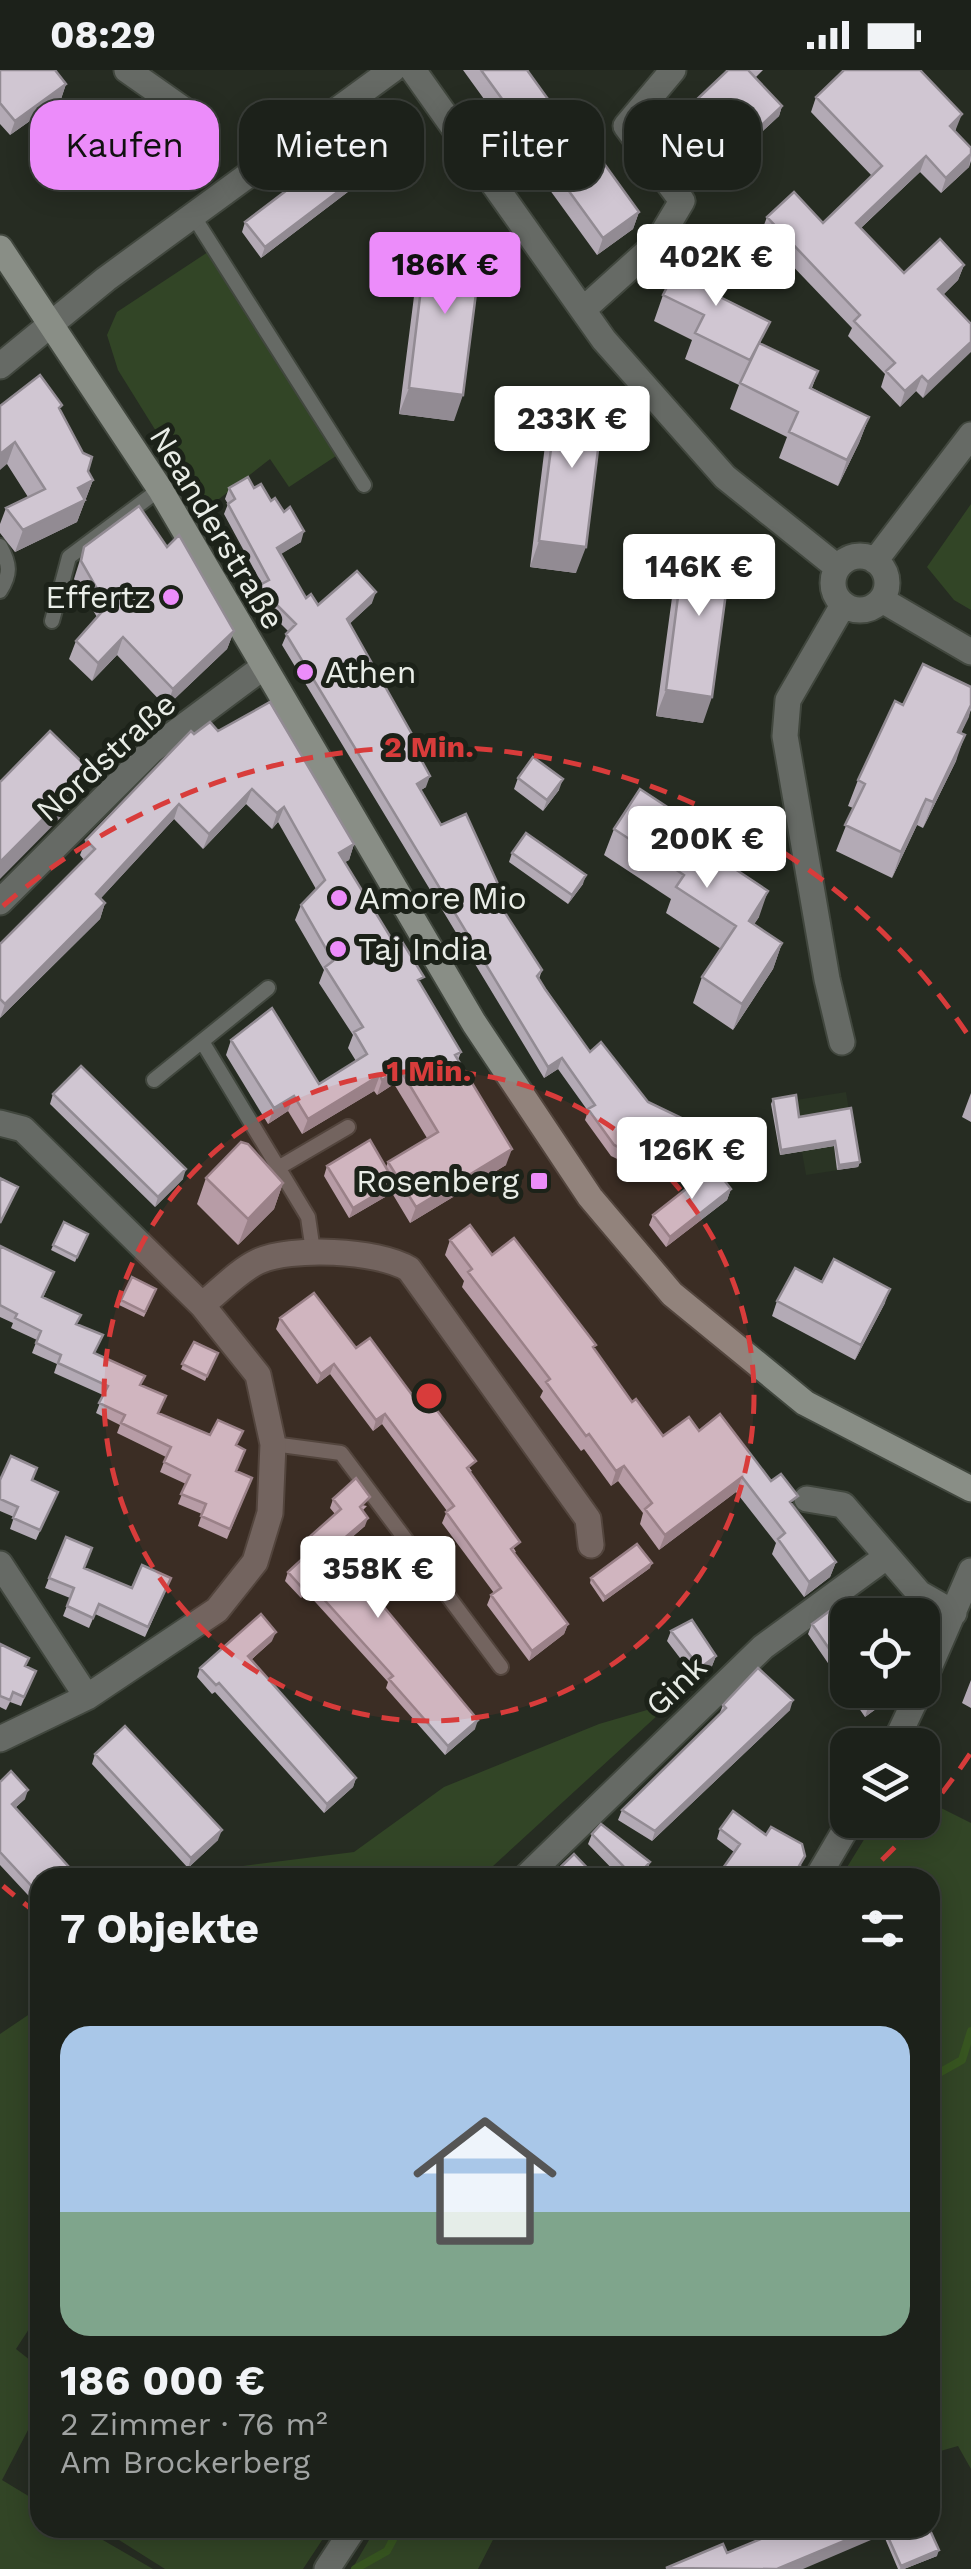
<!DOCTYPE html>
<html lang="de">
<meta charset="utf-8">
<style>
body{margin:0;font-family:"Work Sans",sans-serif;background:#252923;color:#f1f3f6;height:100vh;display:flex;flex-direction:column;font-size:38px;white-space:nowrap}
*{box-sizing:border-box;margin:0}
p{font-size:32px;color:#a0a3a2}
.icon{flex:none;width:55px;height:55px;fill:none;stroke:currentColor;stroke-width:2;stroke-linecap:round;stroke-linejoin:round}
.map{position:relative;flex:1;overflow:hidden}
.drawer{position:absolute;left:30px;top:1798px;width:910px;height:670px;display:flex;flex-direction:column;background:#1c211a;border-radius:30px;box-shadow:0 5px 25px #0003,0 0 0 2px #3a3e39}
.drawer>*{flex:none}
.banner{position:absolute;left:30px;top:30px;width:912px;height:90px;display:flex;gap:20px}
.fabs{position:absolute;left:830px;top:1528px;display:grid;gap:20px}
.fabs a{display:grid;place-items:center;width:110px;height:110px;border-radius:20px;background:#1c211a;box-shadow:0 5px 25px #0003,0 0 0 2px #3a3e39;font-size:50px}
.price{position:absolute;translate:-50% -85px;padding:0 22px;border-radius:10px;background:#fff;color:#222;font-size:32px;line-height:65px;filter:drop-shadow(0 2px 5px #0008)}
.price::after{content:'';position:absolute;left:50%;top:60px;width:30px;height:22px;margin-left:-15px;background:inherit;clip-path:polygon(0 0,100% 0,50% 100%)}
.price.active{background:#ec8cfa;color:#111}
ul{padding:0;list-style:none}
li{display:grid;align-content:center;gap:20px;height:530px;padding:0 30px}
li span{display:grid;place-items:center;height:310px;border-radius:30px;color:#555}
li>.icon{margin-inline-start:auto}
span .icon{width:180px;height:180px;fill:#fffc;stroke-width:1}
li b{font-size:42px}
h2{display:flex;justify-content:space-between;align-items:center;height:120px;padding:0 30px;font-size:42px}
.chip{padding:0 35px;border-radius:30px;background:#1c211a;box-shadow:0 5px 25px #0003,0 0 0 2px #3a3e39;font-size:35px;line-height:90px}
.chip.active{background:#ec8cfa;color:#111}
.status{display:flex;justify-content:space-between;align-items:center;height:70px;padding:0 50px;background:#1c211a;direction:ltr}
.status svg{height:28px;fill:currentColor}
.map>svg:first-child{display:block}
.built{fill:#2a3424}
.green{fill:#324526}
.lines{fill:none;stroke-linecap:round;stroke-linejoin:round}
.stream{stroke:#375520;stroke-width:8}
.service-casing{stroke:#41473e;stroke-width:18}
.minor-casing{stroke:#41473e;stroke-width:29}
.secondary-casing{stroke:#41473e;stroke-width:29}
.service{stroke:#666a65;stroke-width:14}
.minor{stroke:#666a65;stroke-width:25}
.secondary{stroke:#898e86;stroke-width:25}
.wall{fill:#b3aab5}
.shaded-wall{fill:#928b93}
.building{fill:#d0c6d2;stroke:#928b93;stroke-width:2.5}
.ring{fill:none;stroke:#d83c3b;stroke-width:5;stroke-dasharray:18 12}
.poi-dot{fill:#ec8cfa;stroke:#1c2219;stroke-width:4}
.labels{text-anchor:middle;stroke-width:10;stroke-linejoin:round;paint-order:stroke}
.street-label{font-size:32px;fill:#e9ede7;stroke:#1c2219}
.poi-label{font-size:32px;fill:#e9ede7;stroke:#1c2219;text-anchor:start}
.centre{fill:#d83c3b;stroke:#1c2219;stroke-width:5}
.ring-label{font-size:30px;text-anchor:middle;font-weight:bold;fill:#d83c3b;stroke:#1c2219;stroke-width:10;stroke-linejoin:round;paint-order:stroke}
</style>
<div class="status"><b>08:29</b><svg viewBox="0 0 49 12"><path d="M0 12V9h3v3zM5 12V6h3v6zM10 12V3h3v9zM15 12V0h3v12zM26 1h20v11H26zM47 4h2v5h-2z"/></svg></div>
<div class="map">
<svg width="971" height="2499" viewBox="0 0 971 2499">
<rect width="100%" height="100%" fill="#262c22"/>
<!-- built -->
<path class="built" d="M846 1022 858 1097 806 1105 802 1082 780 1085 771 1034Z"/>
<!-- green -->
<path class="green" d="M208 182 336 386 289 417 270 389 205 440 118 300 107 265 117 242Z
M971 434V540L954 530 927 497Z
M671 1633 481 1807H226L243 1796 354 1782 444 1717 599 1654Z
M923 1729 971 1753V2399L958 2376 930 2384V1808L841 1807 876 1750H922Z
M40 1937V2242L16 2279 40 2298V2337L2 2410 40 2433V2458H82L153 2499H0V1964Z
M100 2458H330L303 2499H165Z
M376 2458H499L478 2499H352Z"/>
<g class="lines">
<!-- stream -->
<path class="stream" d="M930 2016 939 2003 962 1990 971 1961
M355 2499 387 2481 399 2458"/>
<!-- service casing -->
<g class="service-casing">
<path id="service" d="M194 147 364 415
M0 476C10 494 11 504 0 521
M52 551 69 487 160 419
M203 973 308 1147 313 1181
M154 1010 268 918
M278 1098 348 1057
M273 1374 341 1383 501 1597"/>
</g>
<!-- minor casing -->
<g class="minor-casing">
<path id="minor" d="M127 0 191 45
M413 0 604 270 725 407 837 497
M585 238 657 173 682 131 626 56 673 0
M0 296 106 209 392 0
M833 513a27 27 0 1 1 54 0a27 27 0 1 1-54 0Z
M875 491 971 365
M882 530 971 582
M0 832 152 680 262 598
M842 972 827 909 785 666 788 630 843 535
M0 1053 23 1059 202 1235 258 1305 273 1374 270 1443 255 1492 217 1540 87 1627 0 1669
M202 1235C219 1222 238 1201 257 1192 290 1176 378 1180 409 1199L588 1449 591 1475
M807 1429 843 1435 919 1523 954 1543
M0 1494 87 1627
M922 1614 971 1501
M894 1675 920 1620
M525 1808 763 1577 886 1487
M817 1808 851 1750
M327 2499 354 2458"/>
</g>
<!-- secondary casing -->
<g class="secondary-casing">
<path id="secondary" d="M0 178 160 419 474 953 590 1127 672 1224 805 1333 971 1419"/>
</g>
<!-- service -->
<use href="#service" class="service"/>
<!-- minor -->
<use href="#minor" class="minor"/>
<!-- secondary -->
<use href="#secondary" class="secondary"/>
</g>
<!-- wall -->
<path class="wall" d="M0 0 66 14 61 29 10 65 0 54Z
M463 0H527L558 43 639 142 633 159 597 185Z
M728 0H763L755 8 782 36 779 46 703 116 663 78 667 68 672 64 670 62 673 52Z
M816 27 956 59 955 61 971 78V91L969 97 941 123 920 102 861 158 904 203 964 195 958 210 943 225 971 254 923 328 916 321 900 337 881 317 885 304 848 266 852 258 761 163 767 147 823 153 872 106 811 42Z
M406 70 403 80 261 188 242 162 245 152Z
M427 169 454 351 399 344 418 195Z
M663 225H716L762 274 818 301 812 318 869 347 859 373 838 416 779 388 787 367 730 339 739 315 685 289 692 270 654 251Z
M558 325 576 503 530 497 548 351Z
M0 336 60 341 93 410 77 452 15 482 0 463V454L6 438 28 427 7 394Z
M229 418H254L271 431 301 472 280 484 306 528 318 535 372 533 349 554 420 688 426 717 421 720 441 755 503 825 500 835 542 900 539 909 590 982 648 1032 688 1064 665 1112 611 1086 585 1050 588 1041 558 999 544 1008 282 575 288 561 254 527 258 516 262 514 224 444 228 434 225 429Z
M685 472 703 653 656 646 676 498Z
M84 477H167L234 561 227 579 166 637 117 585 92 611 69 589 76 571 97 547 74 509Z
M971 617V640L961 663 956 691 923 758 917 755 892 808 836 781 853 738 848 736 858 710 903 635Z
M218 661 354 774 349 790 345 792 461 982 458 990 506 1095 410 1153 392 1123 349 1148 324 1106 327 1096 386 1097 388 1092 427 1068 394 1014 377 1025 374 1021 302 1064 288 1041 268 1054 226 985 231 970 319 1014 356 991 348 978 353 965 319 913 324 900 295 850 301 835 316 819 278 752 272 759 246 734 203 779 174 749 100 829 105 833 100 849 0 948V874L84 790 80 785 86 770 194 664Z
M518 708 559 720 543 741 514 719Z
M614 759 705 779 759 847 754 854 782 873 773 899 733 960 693 933 702 907 721 879 666 843 671 829 604 785Z
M512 783 583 814 568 834 509 792Z
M971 1023V1052L962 1047Z
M53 1024 183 1109 155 1137 50 1034Z
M773 1029 799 1047 851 1038 860 1092 858 1097 837 1100 834 1076 780 1085 771 1034Z
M206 1108 283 1113 274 1139 238 1175 197 1134Z
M731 1119 727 1130 666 1177 649 1155 653 1145Z
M64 1152 88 1164 75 1192 51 1180Z
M450 1170 492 1185 594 1280 632 1332 663 1366 699 1361 771 1411 794 1437 836 1492 830 1507 804 1527 772 1484 776 1473 736 1422 659 1480 640 1454 643 1443 618 1411 611 1416 584 1379 581 1381 540 1327 543 1321 462 1217 464 1211 445 1185Z
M0 1176 50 1212 43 1228 77 1254 95 1284 141 1315 159 1343 237 1376V1401L252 1408 227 1469 198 1456 202 1444 178 1434 186 1414 160 1402 166 1387 117 1363 120 1355 96 1343 103 1325 54 1303 57 1294 32 1283 37 1270 11 1258 13 1253 0 1247Z
M132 1207 156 1219 144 1247 119 1235Z
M822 1212 885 1233 855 1290 772 1246 777 1231Z
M280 1248 356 1278 424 1341 472 1401 470 1402 516 1482 514 1483 568 1554 564 1564 529 1591 487 1535 491 1525 494 1523 442 1453 447 1441 382 1354 373 1361 330 1304 317 1314 276 1259Z
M194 1272 218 1283 205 1311 181 1299Z
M0 1410H33L58 1422 36 1470 10 1459 14 1447 0 1441Z
M333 1429 367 1436 362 1441 365 1456 337 1480 475 1659 445 1685 386 1618 388 1612 307 1523 301 1528 285 1511 288 1502 308 1484 303 1478 306 1470 335 1444 330 1438Z
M84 1498 132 1518H167L145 1567 95 1544 89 1558 63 1546 70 1528 45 1518 49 1508Z
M650 1498 603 1532 590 1513 591 1508Z
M848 1545V1620H894L891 1628 865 1647 808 1564 812 1554Z
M671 1561 716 1586 712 1596 696 1609 667 1571Z
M272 1571 251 1590 356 1708 353 1717 324 1743 215 1622 212 1624 197 1607 200 1598Z
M0 1574 25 1596 36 1601 21 1636 10 1632 6 1640 0 1637Z
M971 1610V1638L962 1633Z
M723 1635 790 1640 652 1771 618 1750 622 1740 719 1645Z
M95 1684 218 1770 188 1798 92 1694Z
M0 1712 25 1729 15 1738 40 1808V1838L0 1795Z
M720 1759 802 1796 795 1808H719L721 1801 734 1782 717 1769Z
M592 1764 650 1792 646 1803 641 1808H621L588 1774Z
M774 2458H929L937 2486 904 2499H898L881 2459 878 2467 727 2483 771 2464Z"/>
<!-- shaded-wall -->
<path class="shaded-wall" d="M66 14 61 29 10 65 15 51Z
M782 36 779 46 703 116 707 106Z
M962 44 956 59 944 71 950 56Z
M406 70 403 80 261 188 265 177Z
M971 84 969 97 941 123 946 108Z
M926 86 920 102 850 168 856 153Z
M639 142 633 159 597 185 603 168Z
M964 195 958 210 932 235 938 219Z
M971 272V282L923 328 928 312Z
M922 306 916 321 900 337 905 321Z
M409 318 463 325 454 351 399 344Z
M869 347 859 373 838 416 847 390Z
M15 372 7 394 0 400V384Z
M93 410 77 452 15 482 23 460 78 418Z
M304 461 301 472 273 489 277 478Z
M539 471 586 477 576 503 530 497Z
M376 522 372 533 343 560 347 549Z
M234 561 227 579 166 637 173 619Z
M123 567 117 585 92 611 98 593Z
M666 620 712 627 703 653 656 646Z
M971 635 969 647 949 688 958 662Z
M965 665 956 691 923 758 933 732Z
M91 701 81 727 0 809V792Z
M430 706 426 717 413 725 417 714Z
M563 709 559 720 543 741 547 730Z
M252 719 246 734 203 779 209 764Z
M926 729 917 755 892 808 901 782Z
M179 734 174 749 90 840 96 824Z
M284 737 278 752 272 759 277 743Z
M354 774 349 790 334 798 339 783Z
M586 805 583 814 568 834 572 825Z
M768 821 759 847 739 877 749 851Z
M105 833 100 849 0 948 5 934Z
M782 873 773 899 733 960 742 934Z
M562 988 558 999 544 1008 548 997Z
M400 999 394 1014 377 1025 382 1010Z
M380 1005 374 1021 302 1064 308 1049Z
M294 1026 288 1041 268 1054 274 1038Z
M835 1071 834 1076 780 1085 781 1080Z
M512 1079 506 1095 410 1153 416 1137Z
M860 1092 858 1097 837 1100 839 1095Z
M186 1099 183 1109 155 1137 158 1127Z
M283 1113 274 1139 238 1175 248 1149Z
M395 1113 392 1123 349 1148 353 1138Z
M731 1119 727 1130 666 1177 670 1167Z
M890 1219 885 1233 855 1290 861 1275Z
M334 1294 330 1304 317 1314 321 1304Z
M385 1344 382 1354 373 1361 376 1350Z
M624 1396 618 1411 611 1416 616 1401Z
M742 1407 736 1422 659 1480 665 1465Z
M368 1448 365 1456 330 1486 334 1477Z
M836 1492 830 1507 804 1527 809 1512Z
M652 1493 650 1498 603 1532 605 1527Z
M568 1554 564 1564 529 1591 532 1581Z
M276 1562 272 1571 245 1595 248 1586Z
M716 1586 712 1596 696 1609 700 1598Z
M891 1620H894L891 1628 865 1647 868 1637Z
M793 1630 790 1640 652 1771 655 1761Z
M478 1650 475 1659 445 1685 448 1676Z
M356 1708 353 1717 324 1743 327 1734Z
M28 1720 25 1729 8 1744 12 1734Z
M222 1760 218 1770 188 1798 191 1788Z
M650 1792 646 1803 641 1808H635Z
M875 2458H882L878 2467 803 2499H777Z
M939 2480 937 2486 904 2499H900L901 2496Z"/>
<!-- building -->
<path class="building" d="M0 0H55L66 14 15 51 0 33Z
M481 0H527L558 43 564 38 639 142 603 168Z
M728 0H748L782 36 707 106 667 68 679 57 673 52Z
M844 0H920L962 44 950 56 971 78V84L946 108 926 86 856 153 904 203 940 169 964 195 938 219 971 254V272L928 312 922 306 905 321 886 301 895 293 854 251 860 245 767 147 794 122 823 153 882 96 816 27Z
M387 44 406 70 265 177 245 152Z
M427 169 482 176 463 325 409 318Z
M683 186 723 205 714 224 770 252 750 290 695 263 704 245 663 225Z
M759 273 818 301 810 318 869 347 847 390 789 362 798 342 740 313Z
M40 305 62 335 59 338 83 383 92 387 88 401 93 410 78 418 85 430 23 460 6 438 45 419 15 372 0 384V336Z
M558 325 604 331 586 477 539 471Z
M248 407 254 418 261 414 271 431 275 428 284 442 290 437 304 461 277 478 306 528 311 524 318 535 357 501 376 522 347 549 422 682 418 684 430 706 417 714 441 755 466 744 503 825 498 832 542 900 537 906 545 919 590 982 601 972 648 1032 692 1053 668 1101 614 1075 588 1039 595 1035 562 988 548 997 286 564 296 554 258 516 269 510 228 434 235 429 229 418Z
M139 436 167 477 179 465 234 561 173 619 123 567 98 593 76 571 107 536 81 491 84 477Z
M685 472 732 478 712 627 666 620Z
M923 594 971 617V635L958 662 965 665 933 732 926 729 901 782 845 755 865 714 858 710 895 631 903 635Z
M270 632 354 774 339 783 391 868 398 865 424 907 418 910 461 982 455 985 512 1079 416 1137 388 1092 438 1062 400 999 382 1010 380 1005 308 1049 294 1026 274 1038 231 970 272 938 319 1014 367 984 354 962 363 957 325 897 333 891 301 835 325 810 284 737 277 743 252 719 209 764 179 734 96 824 105 833 5 934 0 929V874L95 779 86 770 191 661 194 664 210 652 218 661Z
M50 661 91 701 0 792V712Z
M533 687 563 709 547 730 518 708Z
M640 719 710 765 702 777 768 821 749 851 782 873 742 934 702 907 736 856 676 817 684 805 614 759Z
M526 763 586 805 572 825 512 783Z
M81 996 186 1099 158 1127 53 1024Z
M796 1025 799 1047 851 1038 860 1092 839 1095 835 1071 781 1080 773 1029Z
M370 1070 395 1113 353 1138 327 1096Z
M241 1072 248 1074 283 1113 248 1149 206 1108Z
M714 1097 731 1119 670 1167 653 1145Z
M0 1108 18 1117 0 1153Z
M64 1152 88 1164 77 1187 53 1175Z
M470 1155 492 1185 514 1168 596 1275 593 1277 632 1332 636 1329 663 1366 689 1347 699 1361 720 1344 771 1411 781 1404 798 1426 790 1432 836 1492 809 1512 778 1469 785 1463 742 1407 665 1465 645 1439 652 1433 624 1396 616 1401 589 1364 586 1366 546 1312 550 1309 468 1202 472 1199 450 1170Z
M0 1176 54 1202 42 1227 81 1245 76 1254 103 1265 94 1283 145 1306 140 1315 166 1326 158 1343 210 1365 218 1350 243 1361 236 1375 245 1380 236 1401 252 1408 230 1459 201 1446 206 1434 181 1424 190 1405 164 1392 171 1377 121 1353 125 1345 99 1333 108 1316 58 1293 61 1285 36 1273 41 1261 15 1248 17 1244 0 1235Z
M834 1189 890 1219 861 1275 777 1231 795 1198 822 1212Z
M132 1207 156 1219 145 1242 121 1230Z
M314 1223 356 1278 370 1268 424 1341 432 1334 476 1391 467 1398 520 1472 511 1479 568 1554 532 1581 491 1525 501 1518 446 1442 454 1436 385 1344 376 1350 334 1294 321 1304 280 1248Z
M194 1272 218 1283 207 1306 182 1294Z
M11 1386 37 1398 32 1410 58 1422 40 1460 13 1448 18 1437 0 1429V1410Z
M356 1408 370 1427 360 1437 368 1448 334 1477 478 1650 448 1676 389 1609 393 1606 310 1514 304 1520 288 1502 314 1478 306 1470 341 1439 333 1429Z
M66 1467 92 1478 84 1498 132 1518 142 1495 171 1508 148 1557 99 1534 93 1548 67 1536 74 1518 49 1508Z
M637 1474 652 1493 605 1527 591 1508Z
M847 1528 860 1545H848V1606L812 1554Z
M261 1544 276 1562 248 1586 356 1708 327 1734 219 1613 216 1615 200 1598Z
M692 1550 716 1586 700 1598 671 1561Z
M0 1574 29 1588 25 1596 36 1601 24 1627 13 1622 10 1630 0 1626Z
M758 1598 793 1630 655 1761 622 1740 726 1638 723 1635Z
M857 1620H891L868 1637Z
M125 1656 222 1760 191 1788 95 1684Z
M11 1701 28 1720 12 1734 79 1808H40V1825L0 1782V1712Z
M733 1741 766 1765 771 1757 802 1774 805 1786 792 1808H731L721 1801 740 1774 720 1759Z
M601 1754 650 1792 635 1808 592 1764Z
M574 1784 597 1808H549Z
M778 2458H875L777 2499 666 2498 723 2474 727 2483 780 2461Z
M884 2458H929L939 2480 901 2496Z"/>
<!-- distance rings -->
<circle cx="429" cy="1326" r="325" fill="#d83c3b" fill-opacity=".12"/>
<g class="ring">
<circle cx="429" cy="1326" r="325"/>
<path d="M970 1684A649 649 0 0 1 867 1804M38 1844A649 649 0 0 1 3 1816M3 836A649 649 0 0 1 970 968"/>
</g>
<!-- markers -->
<g class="poi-dot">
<circle cx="171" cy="527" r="10"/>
<circle cx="305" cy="602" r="10"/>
<circle cx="339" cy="828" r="10"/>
<circle cx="338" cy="879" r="10"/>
<rect x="529" y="1101" width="20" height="20" rx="5"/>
</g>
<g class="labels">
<!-- street labels -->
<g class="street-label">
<text transform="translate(217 458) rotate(59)" y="11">Neanderstraße</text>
<text transform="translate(106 687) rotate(-42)" y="11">Nordstraße</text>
<text transform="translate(676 1616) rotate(-44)" y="11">Gink</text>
</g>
<!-- poi labels -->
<g class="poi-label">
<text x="151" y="538" text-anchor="end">Effertz</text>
<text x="325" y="613">Athen</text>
<text x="359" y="839">Amore Mio</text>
<text x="358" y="890">Taj India</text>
<text x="519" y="1122" text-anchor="end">Rosenberg</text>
</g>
</g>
<circle cx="429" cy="1326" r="15" class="centre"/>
<g class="ring-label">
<text x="429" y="687">2 Min.</text>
<text x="429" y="1011">1 Min.</text>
</g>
</svg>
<div class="fabs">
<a><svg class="icon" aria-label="locate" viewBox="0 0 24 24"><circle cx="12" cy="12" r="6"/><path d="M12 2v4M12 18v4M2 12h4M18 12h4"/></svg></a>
<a><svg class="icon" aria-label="layers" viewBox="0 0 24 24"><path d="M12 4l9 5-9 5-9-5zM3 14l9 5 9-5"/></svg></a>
</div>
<b class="price" style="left:716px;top:239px">402K €</b>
<b class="price active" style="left:445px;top:247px">186K €</b>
<b class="price" style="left:572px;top:401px">233K €</b>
<b class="price" style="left:699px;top:549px">146K €</b>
<b class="price" style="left:707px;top:821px">200K €</b>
<b class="price" style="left:692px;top:1132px">126K €</b>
<b class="price" style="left:378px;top:1551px">358K €</b>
<div class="banner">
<a class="chip active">Kaufen</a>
<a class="chip">Mieten</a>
<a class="chip">Filter</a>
<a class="chip">Neu</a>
</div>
<section class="drawer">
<h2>7 Objekte<svg class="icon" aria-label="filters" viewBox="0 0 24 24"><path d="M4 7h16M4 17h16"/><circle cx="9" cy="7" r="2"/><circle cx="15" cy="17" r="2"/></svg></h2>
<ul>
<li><span style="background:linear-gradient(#a9c7e8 60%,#7fa58c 0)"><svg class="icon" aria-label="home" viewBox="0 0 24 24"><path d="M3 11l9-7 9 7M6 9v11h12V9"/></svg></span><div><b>186 000 €</b><p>2 Zimmer · 76 m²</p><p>Am Brockerberg</p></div></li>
</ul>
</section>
</div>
